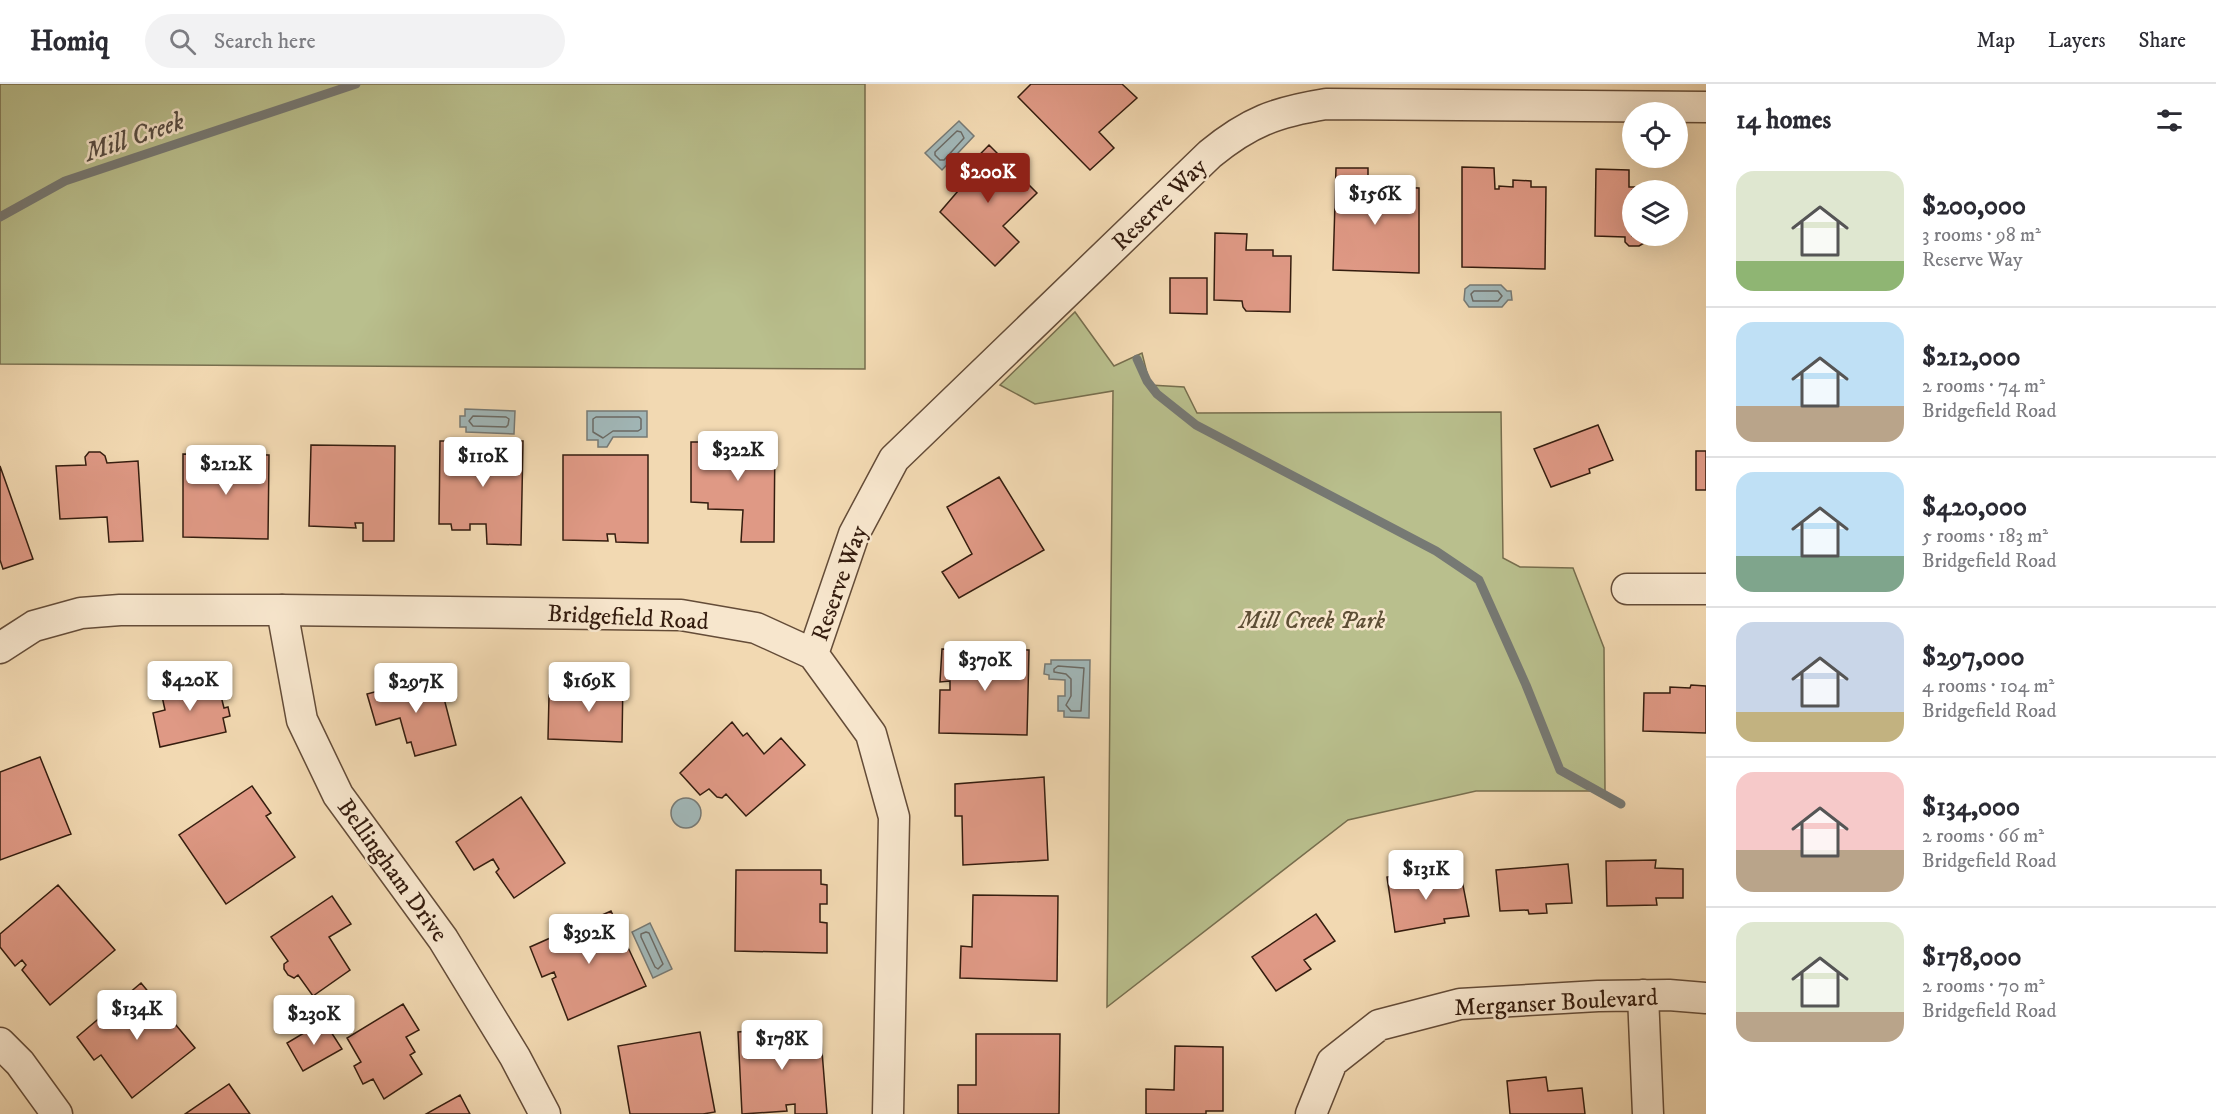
<!DOCTYPE html>
<meta charset="utf-8">
<style>
body{margin:0;font-family:"IM FELL DW Pica",serif;background:#f2f2f3;color:#2b2b33;height:100vh;display:flex;flex-direction:column;font-size:22px;white-space:nowrap}
*{box-sizing:border-box;margin:0}
p{font-size:20px;color:#7c7c81}
.icon{flex:none;width:33px;height:33px;fill:none;stroke:currentColor;stroke-width:2;stroke-linecap:round;stroke-linejoin:round}
.map{position:relative;flex:1;overflow:hidden}
.panel{display:flex;flex-direction:column;background:#fff;width:510px}
.panel>*{flex:none}
.controls{position:absolute;left:1622px;top:18px;display:grid;gap:12px}
.controls a{display:grid;place-items:center;width:66px;height:66px;border-radius:50%;background:#fff;box-shadow:0 6px 24px #0002;font-size:30px}
.price{position:absolute;translate:-50% -51px;padding:0 14px;border-radius:6px;background:#fff;color:#222;font-size:20px;line-height:39px;filter:drop-shadow(0 2px 3px #0008)}
.price::after{content:'';position:absolute;left:50%;top:36px;width:18px;height:14px;margin-left:-9px;background:inherit;clip-path:polygon(0 0,100% 0,50% 100%)}
.price.current{background:#8f2418;color:#fff}
ul{padding:0;list-style:none}
li{display:flex;align-items:center;gap:18px;height:150px;padding:0 30px}
li+li{border-top:2px solid #e1e1e2}
li span{display:grid;place-items:center;flex:none;width:168px;height:120px;border-radius:18px;color:#555}
li>.icon{margin-inline-start:auto}
span .icon{width:72px;height:72px;fill:#fffc;stroke-width:1}
li b{font-size:26px}
h2{display:flex;justify-content:space-between;align-items:center;height:72px;padding:0 30px;font-size:26px}
header{display:flex;align-items:center;gap:36px;box-sizing:border-box;height:84px;padding:0 30px;background:#fff;border-bottom:2px solid #e1e1e2}
header strong{font-size:28px}
nav{display:flex;gap:33px;margin-inline-start:auto;font-size:21px}
.search{width:420px;height:54px;background:#f2f2f3;display:flex;align-items:center;gap:15px;box-sizing:border-box;padding:0 21px;border-radius:33px;color:#7c7c81;font-size:22px}
main{display:flex;flex:1;min-height:0}
.map>svg:first-child{display:block}
.green{fill:#b9bf8d;stroke:#776e4e;stroke-width:1.5}
.water{fill:#a1b7b8;stroke:#767974;stroke-width:1.5}
.lines{fill:none;stroke-linecap:round;stroke-linejoin:round}
.shore{stroke:#6b6a64;stroke-width:1.5}
.stream{stroke:#767974;stroke-width:9}
.building{fill:#df9985;stroke:#351d0f;stroke-width:1.5}
.minor-casing{stroke:#644c38;stroke-width:33}
.minor{stroke:#f7e6cd;stroke-width:30}
.labels{text-anchor:middle;stroke-width:5;stroke-linejoin:round;paint-order:stroke}
.street-label{font-size:24px;fill:#351d0f;stroke:#f7e6cd}
.park-label{font-size:24px;font-style:italic;fill:#5d4e35;stroke:#f7e6cd}
.water-label{font-size:26px;font-style:italic;fill:#554b42;stroke:#f7e6cd}
</style>
<header>
<strong>Homiq</strong>
<div class="search"><svg class="icon" aria-label="search" viewBox="0 0 24 24"><circle cx="10" cy="10" r="6"/><path d="M15 15l6 6"/></svg>Search here</div>
<nav><a>Map</a><a>Layers</a><a>Share</a></nav>
</header>
<main>
<div class="map">
<svg width="1706" height="1030" viewBox="0 0 1706 1030">
<rect width="100%" height="100%" fill="#f2d9b2"/>
<filter id="stains"><feTurbulence type="fractalNoise" baseFrequency=".00333" numOctaves="4"/><feColorMatrix values="0 0 0 0 .2 0 0 0 0 .09 0 0 0 0 .02 0 0 0 .5 -.17"/></filter>
<radialGradient id="worn" r=".72"><stop offset=".6" stop-color="#630" stop-opacity="0"/><stop offset="1" stop-color="#630" stop-opacity=".3"/></radialGradient>
<!-- green -->
<path class="green" d="M0 0H865V285L0 280Z
M1075 228 1114 282 1142 269 1150 301 1184 303 1197 329 1501 328 1503 474 1520 483 1573 484 1604 564 1605 707H1476L1348 736 1107 923 1113 307 1035 320 1000 301Z"/>
<!-- water -->
<path class="water" d="M959 37 974 52 942 86 925 69Z
M1470 201H1501L1507 207H1511L1512 216H1508L1502 223H1469L1464 216 1465 205Z
M465 325 515 327 514 350 466 348V343H460V332H465Z
M587 327H647V353H613L607 363H598V356H587Z
M1051 576H1090L1089 634 1064 633V627H1058V612H1065V596L1049 595V591L1044 590 1045 580H1051Z
M671 729a15 15 0 1 1 30 0a15 15 0 1 1-30 0Z
M650 839 672 885 653 894 632 848Z"/>
<g class="lines">
<!-- shore -->
<path class="shore" d="M957 47 961 48 964 54 944 76H940L935 71V68Z
M1474 207H1498L1502 212 1498 217H1473L1471 210Z
M473 332 506 333 509 335 508 341 506 343 473 342 469 337Z
M596 333H639L641 335V345L638 347H613L603 354 593 348V335Z
M1058 582 1084 584 1081 627H1071L1066 621 1071 612V595L1066 590 1054 588V585Z
M646 848 649 849 663 880 658 885 655 883 641 853V850Z"/>
<!-- stream -->
<path class="stream" d="M0 133 65 97 356 0
M1137 275 1147 297 1157 310 1196 341 1436 467 1479 496 1526 601 1560 686 1621 720"/>
</g>
<!-- building -->
<path class="building" d="M1031 0H1122L1137 14 1099 48 1114 64 1090 86 1018 13Z
M989 61 1037 109 1003 142 1019 158 995 182 940 128 958 107 951 100Z
M1462 83 1494 84 1495 105H1499V102L1513 103V96L1531 97V103H1546L1545 185 1462 183Z
M1336 84H1368V106L1373 107V103L1419 104V189L1333 186Z
M1596 85 1629 86V103H1655V106H1632V152H1672V154L1643 153 1644 159 1639 162H1629L1625 158V153L1595 152Z
M1215 149 1247 150 1246 166H1273V172H1291L1290 228 1246 227 1243 223 1242 217 1214 216Z
M1170 194H1207V230L1170 229Z
M1598 341 1613 376 1589 385 1590 389 1551 403 1534 365Z
M747 350 775 351 774 458H741L743 426 708 425V419L691 418V358H746Z
M440 357H523L521 461 487 460 486 440H470V446H452L451 440H439Z
M311 361 395 362 394 457H363V439H355L356 444 309 442Z
M1696 367H1706V406H1696Z
M89 368H100L105 372 107 379 138 377 143 457 109 458 107 433 60 435 56 382 86 381 85 373Z
M183 370 269 371 268 455 183 453Z
M563 371H648V459L616 458 615 450H607L608 457 563 456Z
M0 382 33 475 3 485 0 476Z
M999 393 1044 466 959 514 942 488 972 470 947 423Z
M942 565 1029 566 1027 651 939 649 940 606H950V597L940 598Z
M213 591 216 604H219L224 624 228 623 230 632 223 634 226 648 160 663 153 629 165 626 160 603Z
M438 591 456 661 415 672 411 658 407 659 400 634 376 641 367 610Z
M590 593H623L622 658 548 655 549 611 590 612Z
M1691 601 1706 602V649L1643 647 1644 609H1670V603L1690 604Z
M732 638 743 652 747 649 764 670 781 654 805 681 746 732 726 710 722 714 717 713 709 705 700 711 680 689Z
M40 673 71 750 0 776V688Z
M1044 693 1048 776 963 781 962 732H955V700Z
M252 702 271 729 266 732 295 773 226 820 179 751Z
M521 713 565 779 514 814 496 788 499 785 493 775 474 786 456 758Z
M1656 776 1655 784 1683 785V814H1656L1657 821 1607 822 1606 777Z
M1568 780 1572 819 1546 820 1547 829 1529 830 1528 826 1500 827 1496 786Z
M736 786H821V800L827 801V820H820V838L827 839V869L735 867Z
M1411 789 1413 799 1461 791 1469 832 1444 835 1445 839 1395 848 1387 793Z
M58 801 115 866 50 921 22 886 26 881 22 876 15 882 0 863V850Z
M973 811 1058 812 1057 897 960 894 961 862 972 863Z
M332 812 351 840 329 853 350 886 313 912 298 891 294 894 288 891 284 885V880L288 877 271 853Z
M611 827 646 902 568 936 552 895 556 893 554 888 542 893 530 863Z
M1316 830 1335 857 1304 876 1311 885 1276 907 1252 873Z
M141 899 195 964 132 1014 101 971 94 976 77 953Z
M403 920 419 946 406 953 415 968 410 971 422 990 384 1015 373 995 363 1000 354 982 361 978 347 954Z
M324 937 342 965 303 987 287 959Z
M820 942 827 1030H795V1020L786 1021 787 1027 742 1030 738 948Z
M700 948 715 1028 703 1030H630L618 962Z
M976 950H1060L1059 1030H958V1001H976Z
M1175 962 1223 963V1027H1206V1030H1146V1005L1174 1006Z
M1546 993 1548 1007 1582 1004 1585 1030H1510L1507 997Z
M229 1000 250 1030H185Z
M460 1011 470 1030H426Z"/>
<g class="lines">
<!-- minor casing -->
<g class="minor-casing">
<path id="minor" d="M1627 505H1706
M282 526 302 636 338 711 443 855 515 973 545 1030
M0 564 34 542 81 529 120 526H282L681 531 756 544 813 570 871 650 894 733 888 1030
M813 570 854 450 894 375 1210 70C1249 38 1276 28 1326 20L1706 23
M1643 911 1648 1030
M0 959 20 979 57 1030
M1311 1030 1332 978 1379 941 1460 920 1598 912 1669 911 1706 914"/>
</g>
<!-- minor -->
<use href="#minor" class="minor"/>
</g>
<g class="labels">
<!-- street labels -->
<g class="street-label">
<text transform="translate(1159 120) rotate(-44)" y="8">Reserve Way</text>
<text transform="translate(839 499) rotate(-70)" y="8">Reserve Way</text>
<text transform="translate(628 533) rotate(3)" y="8">Bridgefield Road</text>
<text transform="translate(393 786) rotate(54)" y="8">Bellingham Drive</text>
<text transform="translate(1556 918) rotate(-3)" y="8">Merganser Boulevard</text>
</g>
<!-- park labels -->
<g class="park-label">
<text x="1312" y="544">Mill Creek Park</text>
</g>
<!-- water labels -->
<g class="water-label">
<text transform="translate(134 52) rotate(-19)" y="9">Mill Creek</text>
</g>
</g>
<rect width="100%" height="100%" filter="url(#stains)"/>
<rect width="100%" height="100%" fill="url(#worn)"/>
</svg>
<div class="controls">
<a><svg class="icon" aria-label="locate" viewBox="0 0 24 24"><circle cx="12" cy="12" r="6"/><path d="M12 2v4M12 18v4M2 12h4M18 12h4"/></svg></a>
<a><svg class="icon" aria-label="layers" viewBox="0 0 24 24"><path d="M12 4l9 5-9 5-9-5zM3 14l9 5 9-5"/></svg></a>
</div>
<b class="price current" style="left:988px;top:120px">$200K</b>
<b class="price" style="left:1375px;top:142px">$156K</b>
<b class="price" style="left:738px;top:398px">$322K</b>
<b class="price" style="left:483px;top:404px">$110K</b>
<b class="price" style="left:226px;top:412px">$212K</b>
<b class="price" style="left:985px;top:608px">$370K</b>
<b class="price" style="left:190px;top:628px">$420K</b>
<b class="price" style="left:589px;top:629px">$169K</b>
<b class="price" style="left:416px;top:630px">$297K</b>
<b class="price" style="left:1426px;top:817px">$131K</b>
<b class="price" style="left:589px;top:881px">$392K</b>
<b class="price" style="left:137px;top:957px">$134K</b>
<b class="price" style="left:314px;top:962px">$230K</b>
<b class="price" style="left:782px;top:987px">$178K</b>
</div>
<section class="panel">
<h2>14 homes<svg class="icon" aria-label="filters" viewBox="0 0 24 24"><path d="M4 7h16M4 17h16"/><circle cx="9" cy="7" r="2"/><circle cx="15" cy="17" r="2"/></svg></h2>
<ul>
<li><span style="background:linear-gradient(#dfe7d0 75%,#8fb573 0)"><svg class="icon" aria-label="home" viewBox="0 0 24 24"><path d="M3 11l9-7 9 7M6 9v11h12V9"/></svg></span><div><b>$200,000</b><p>3 rooms · 98 m²</p><p>Reserve Way</p></div></li>
<li><span style="background:linear-gradient(#bfe0f5 70%,#b9a48a 0)"><svg class="icon" aria-label="home" viewBox="0 0 24 24"><path d="M3 11l9-7 9 7M6 9v11h12V9"/></svg></span><div><b>$212,000</b><p>2 rooms · 74 m²</p><p>Bridgefield Road</p></div></li>
<li><span style="background:linear-gradient(#bfe0f5 70%,#7fa58c 0)"><svg class="icon" aria-label="home" viewBox="0 0 24 24"><path d="M3 11l9-7 9 7M6 9v11h12V9"/></svg></span><div><b>$420,000</b><p>5 rooms · 183 m²</p><p>Bridgefield Road</p></div></li>
<li><span style="background:linear-gradient(#c9d6e8 75%,#c2b280 0)"><svg class="icon" aria-label="home" viewBox="0 0 24 24"><path d="M3 11l9-7 9 7M6 9v11h12V9"/></svg></span><div><b>$297,000</b><p>4 rooms · 104 m²</p><p>Bridgefield Road</p></div></li>
<li><span style="background:linear-gradient(#f6c9c9 65%,#b9a48a 0)"><svg class="icon" aria-label="home" viewBox="0 0 24 24"><path d="M3 11l9-7 9 7M6 9v11h12V9"/></svg></span><div><b>$134,000</b><p>2 rooms · 66 m²</p><p>Bridgefield Road</p></div></li>
<li><span style="background:linear-gradient(#dfe7d0 75%,#b9a48a 0)"><svg class="icon" aria-label="home" viewBox="0 0 24 24"><path d="M3 11l9-7 9 7M6 9v11h12V9"/></svg></span><div><b>$178,000</b><p>2 rooms · 70 m²</p><p>Bridgefield Road</p></div></li>
</ul>
</section>
</main>
